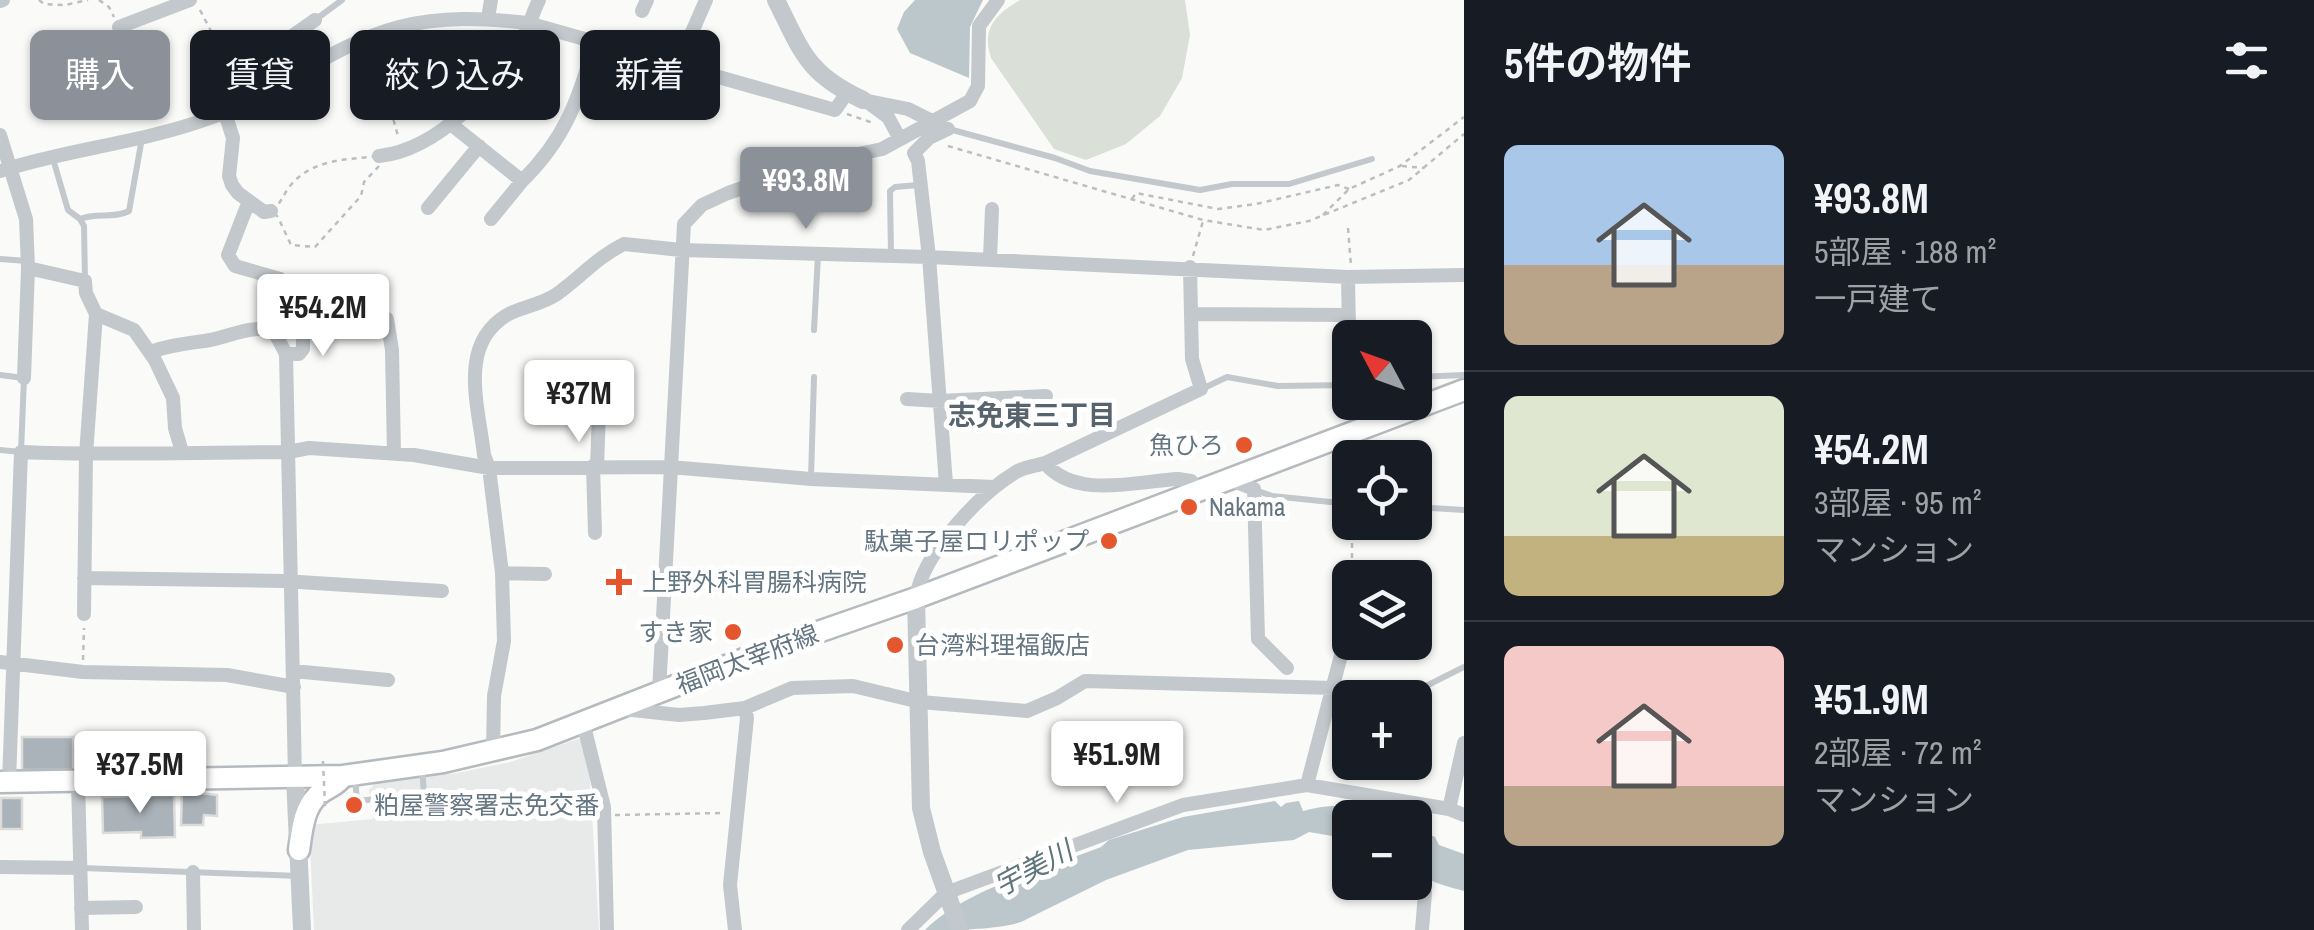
<!DOCTYPE html>
<html lang="ja">
<meta charset="utf-8">
<style>
body{margin:0;font-family:"Archivo Narrow","Noto Sans JP",sans-serif;background:#20242c;color:#f1f3f6;height:100vh;display:flex;flex-direction:column;font-size:38px;white-space:nowrap}
*{box-sizing:border-box;margin:0}
p{font-size:32px;color:#9ea1a6}
.icon{flex:none;width:55px;height:55px;fill:none;stroke:currentColor;stroke-width:2;stroke-linecap:round;stroke-linejoin:round}
.map{position:relative;flex:1;overflow:hidden}
.sheet{display:flex;flex-direction:column;background:#171b24;width:850px}
.sheet>*{flex:none}
.guide{position:absolute;left:30px;top:30px;width:950px;height:90px;display:flex;gap:20px}
.needle{width:65px;rotate:311deg}
.buttons{position:absolute;left:1332px;top:320px;display:grid;gap:20px}
.buttons a{display:grid;place-items:center;width:100px;height:100px;border-radius:15px;background:#171b24;box-shadow:0 2px 8px #0004;font-size:50px}
.price{position:absolute;translate:-50% -85px;padding:0 22px;border-radius:10px;background:#fff;color:#222;font-size:32px;line-height:65px;filter:drop-shadow(0 2px 5px #0008)}
.price::after{content:'';position:absolute;left:50%;top:60px;width:30px;height:22px;margin-left:-15px;background:inherit;clip-path:polygon(0 0,100% 0,50% 100%)}
.price.on{background:#8c9099;color:#fff}
ul{padding:0;list-style:none}
li{display:flex;align-items:center;gap:30px;height:250px;padding:0 40px}
li+li{border-top:2px solid #363941}
li span{display:grid;place-items:center;flex:none;width:280px;height:200px;border-radius:15px;color:#555}
li>.icon{margin-inline-start:auto}
span .icon{width:120px;height:120px;fill:#fffc;stroke-width:1}
li b{font-size:42px}
h2{display:flex;justify-content:space-between;align-items:center;height:120px;padding:0 40px;font-size:42px}
.tag{padding:0 35px;border-radius:15px;background:#171b24;box-shadow:0 2px 8px #0004;font-size:35px;line-height:90px}
.tag.on{background:#8c9099;color:#fff}
main{display:flex;flex:1;min-height:0}
.map>svg:first-child{display:block}
.built{fill:#e8e9e9}
.green{fill:#dadfd7}
.water{fill:#bbc7cb}
.building{fill:#aab3b9;stroke:#dcdcda;stroke-width:2.5}
.lines{fill:none;stroke-linecap:round;stroke-linejoin:round}
.primary-casing{stroke:#b5babe;stroke-width:25}
.path{stroke:#bbbfc2;stroke-width:2.5;stroke-dasharray:5 5;stroke-linecap:butt}
.service{stroke:#c3c8cc;stroke-width:6}
.minor{stroke:#c3c8cc;stroke-width:14}
.tertiary{stroke:#c3c8cc;stroke-width:18}
.primary{stroke:#fff;stroke-width:20}
.path-bridge{stroke:#bbbfc2;stroke-width:2.5;stroke-dasharray:5 5;stroke-linecap:butt}
.poi-dot{fill:#e4572e;stroke:#fff;stroke-width:4}
.labels{text-anchor:middle;stroke-width:10;stroke-linejoin:round;paint-order:stroke}
.poi-label{font-size:25px;fill:#657683;stroke:#fff;text-anchor:start}
.street-label{font-size:25px;fill:#657683;stroke:#fff}
.neighbourhood-label{font-size:28px;font-weight:bold;fill:#57646e;stroke:#fff}
.water-label{font-size:28px;font-style:italic;fill:#60757c;stroke:#fff}
</style>
<main>
<div class="map">
<svg width="1464" height="930" viewBox="0 0 1464 930">
<rect width="100%" height="100%" fill="#fafaf8"/>
<!-- built -->
<path class="built" d="M581 738 590 781 599 930H314L309 825 373 819 369 790 377 781 457 773 510 762Z"/>
<!-- green -->
<path class="green" d="M1020 0H1185L1190 35 1182 78 1160 116 1126 144 1086 160 1054 149 991 58C981 28 996 14 1020 0Z"/>
<!-- water -->
<path class="water" d="M915 0H983L970 27 969 78 910 53 897 29 904 12Z
M1275 801 1281 807 1286 803 1299 801 1303 811C1334 802 1370 805 1403 817L1350 818V839L1309 832 1294 840 1188 850 1106 880 1027 919C1010 930 951 930 925 930 968 888 1045 869 1101 847L1109 840 1183 817Z
M1415 823 1416 828 1435 837 1439 845 1464 854V891C1410 876 1415 877 1415 823Z"/>
<!-- building -->
<path class="building" d="M22 737H73V770H22Z
M120 741H128L130 766 121 767Z
M182 791 217 795V816L204 815 203 825H181Z
M174 795 175 837 141 838V832L103 833 102 797Z
M1 798H22V829H1Z"/>
<g class="lines">
<!-- primary casing -->
<g class="primary-casing">
<path id="primary" d="M0 782 343 776 443 762 537 740 772 648 916 598 1464 390
M299 850C302 831 303 810 317 796 325 788 337 786 343 776"/>
</g>
<!-- path -->
<path class="path" d="M39 0 44 4 65 5 88 0
M99 0 109 7 114 17
M200 10 211 31 263 38 266 43
M365 56 389 104 398 136
M847 114 873 123
M948 146 1203 220 1264 230 1309 221 1409 180 1464 134
M379 156V166L364 182 361 196 315 247 291 245 278 217 271 211C281 204 283 195 290 186 313 158 347 160 379 156Z
M1402 166 1424 168
M1132 199 1136 193 1218 209 1256 204 1338 185 1349 189
M1323 215 1349 189 1400 166 1464 117
M1348 228 1351 266
M1193 256 1203 221
M275 320 278 293
M1352 578V522
M83 660 84 628
M615 815 722 813"/>
<!-- service -->
<path class="service" d="M315 20 342 0
M949 129 1055 158 1090 171 1200 190 1232 184H1289L1372 159
M53 159 68 210 80 219
M891 254 890 191 895 187 918 185
M0 259 27 261
M85 280 84 226 80 219C96 212 114 219 129 211L142 138
M814 330 818 255
M0 375 24 378 21 452 0 450
M1415 377 1464 375
M1202 389 1227 377 1278 386 1350 385
M811 478 814 377
M1255 490 1272 496 1350 504
M1415 507 1464 510
M1334 688 1426 686 1464 667
M355 777 357 801 424 794 422 768
M82 868 299 876"/>
<!-- minor -->
<path class="minor" d="M0 1 3 0
M642 11 647 0
M488 18 491 0
M119 27 190 0
M686 46 706 0
M265 93C258 54 287 40 315 20
M863 100 908 109 948 129 929 138 914 153 918 161 929 257 946 484
M869 103 888 117 900 139
M225 113 233 138 229 176 232 185 238 193 264 212 271 211
M452 125 522 181C565 139 579 99 595 42
M0 135 26 219 28 268 24 378
M379 156C438 150 498 86 524 36 530 24 533 12 539 0
M0 171C68 149 140 143 207 119 274 96 330 45 399 27 442 16 484 18 528 23L835 110 847 93
M249 201 228 255 235 266 280 279
M428 208 479 146
M491 219 522 181
M990 259 992 209
M28 268 85 281 86 293 96 314 134 330 155 360 173 398 175 428 182 452
M1348 277 1350 385
M1191 314 1348 315
M387 319 392 350 394 454
M150 352C171 345 183 344 204 341 228 338 249 324 274 331L286 354 295 777
M286 354H299L303 349V316
M907 399 940 401 1046 396
M1045 463C1075 500 1138 481 1178 479L1191 481 1200 491
M593 466 595 533
M597 466 600 387
M1231 480 1254 489 1258 639 1287 668
M502 573 545 574
M84 578 283 581 442 591
M916 598C922 555 978 495 1016 472 1024 467 1036 466 1045 463L1201 389 1192 359 1190 267
M84 614 86 455 96 314
M0 662 83 672 227 675 294 687
M293 671 388 680
M659 692 684 224 702 205 728 193 816 163 882 149 970 101 978 86 979 26 998 0
M623 709 679 715 704 713 745 708 792 688 853 686 920 702 1027 711 1057 698 1085 681 1333 688
M583 722 604 807 607 930
M493 751 494 696 504 641 502 573 489 468 484 455C479 407 457 345 507 315 523 306 541 305 557 294 580 278 597 257 624 244L681 250 929 257 1348 277 1464 275
M78 781 82 930
M9 782 21 452C110 456 199 452 288 452L309 448 414 455 489 468 670 467 811 479 994 487
M1307 785 1350 621
M1449 809 1464 743
M0 867 81 868
M193 872 194 930
M81 908 136 907
M735 930 730 885 747 718 745 708
M908 930 946 893 1183 805 1307 785 1449 809 1464 815
M1422 930 1425 893"/>
<!-- tertiary -->
<path class="tertiary" d="M776 0C802 52 807 74 863 100
M916 598 921 808 932 852 960 930
M295 777 302 930"/>
<!-- primary -->
<use href="#primary" class="primary"/>
<!-- path-bridge -->
<path class="path-bridge" d="M323 761 325 806"/>
</g>
<!-- markers -->
<g class="poi-dot">
<circle cx="1244" cy="445" r="10"/>
<circle cx="1189" cy="507" r="10"/>
<circle cx="1109" cy="541" r="10"/>
<path d="M614 567h10v10h10v10h-10v10h-10v-10h-10v-10h10z"/>
<circle cx="733" cy="632" r="10"/>
<circle cx="895" cy="645" r="10"/>
<circle cx="354" cy="805" r="10"/>
</g>
<g class="labels">
<!-- poi labels -->
<g class="poi-label">
<text x="1224" y="454" text-anchor="end">魚ひろ</text>
<text x="1209" y="516">Nakama</text>
<text x="1089" y="550" text-anchor="end">駄菓子屋ロリポップ</text>
<text x="642" y="591">上野外科胃腸科病院</text>
<text x="713" y="641" text-anchor="end">すき家</text>
<text x="915" y="654">台湾料理福飯店</text>
<text x="374" y="814">粕屋警察署志免交番</text>
</g>
<!-- street labels -->
<g class="street-label">
<text transform="translate(747 659) rotate(-21)" y="9">福岡太宰府線</text>
</g>
<!-- neighbourhood labels -->
<g class="neighbourhood-label">
<text x="1032" y="425">志免東三丁目</text>
</g>
<!-- water labels -->
<g class="water-label">
<text transform="translate(1033 868) rotate(-28)" y="10">宇美川</text>
</g>
</g>
</svg>
<div class="buttons">
<a><svg class="needle" viewBox="-14 -14 28 28"><path d="M0-13l5 13h-10z" fill="#e53935"/><path d="M0 13l5-13h-10z" fill="#9ea1a6"/></svg></a>
<a><svg class="icon" aria-label="locate" viewBox="0 0 24 24"><circle cx="12" cy="12" r="6"/><path d="M12 2v4M12 18v4M2 12h4M18 12h4"/></svg></a>
<a><svg class="icon" aria-label="layers" viewBox="0 0 24 24"><path d="M12 4l9 5-9 5-9-5zM3 14l9 5 9-5"/></svg></a>
<a>+</a>
<a>−</a>
</div>
<b class="price on" style="left:806px;top:232px">¥93.8M</b>
<b class="price" style="left:323px;top:359px">¥54.2M</b>
<b class="price" style="left:579px;top:445px">¥37M</b>
<b class="price" style="left:1117px;top:806px">¥51.9M</b>
<b class="price" style="left:140px;top:816px">¥37.5M</b>
<div class="guide">
<a class="tag on">購入</a>
<a class="tag">賃貸</a>
<a class="tag">絞り込み</a>
<a class="tag">新着</a>
</div>
</div>
<section class="sheet">
<h2>5件の物件<svg class="icon" aria-label="filters" viewBox="0 0 24 24"><path d="M4 7h16M4 17h16"/><circle cx="9" cy="7" r="2"/><circle cx="15" cy="17" r="2"/></svg></h2>
<ul>
<li><span style="background:linear-gradient(#a9c7e8 60%,#b9a48a 0)"><svg class="icon" aria-label="home" viewBox="0 0 24 24"><path d="M3 11l9-7 9 7M6 9v11h12V9"/></svg></span><div><b>¥93.8M</b><p>5部屋 · 188 m²</p><p>一戸建て</p></div></li>
<li><span style="background:linear-gradient(#dfe7d0 70%,#c2b280 0)"><svg class="icon" aria-label="home" viewBox="0 0 24 24"><path d="M3 11l9-7 9 7M6 9v11h12V9"/></svg></span><div><b>¥54.2M</b><p>3部屋 · 95 m²</p><p>マンション</p></div></li>
<li><span style="background:linear-gradient(#f6c9c9 70%,#b9a48a 0)"><svg class="icon" aria-label="home" viewBox="0 0 24 24"><path d="M3 11l9-7 9 7M6 9v11h12V9"/></svg></span><div><b>¥51.9M</b><p>2部屋 · 72 m²</p><p>マンション</p></div></li>
</ul>
</section>
</main>
